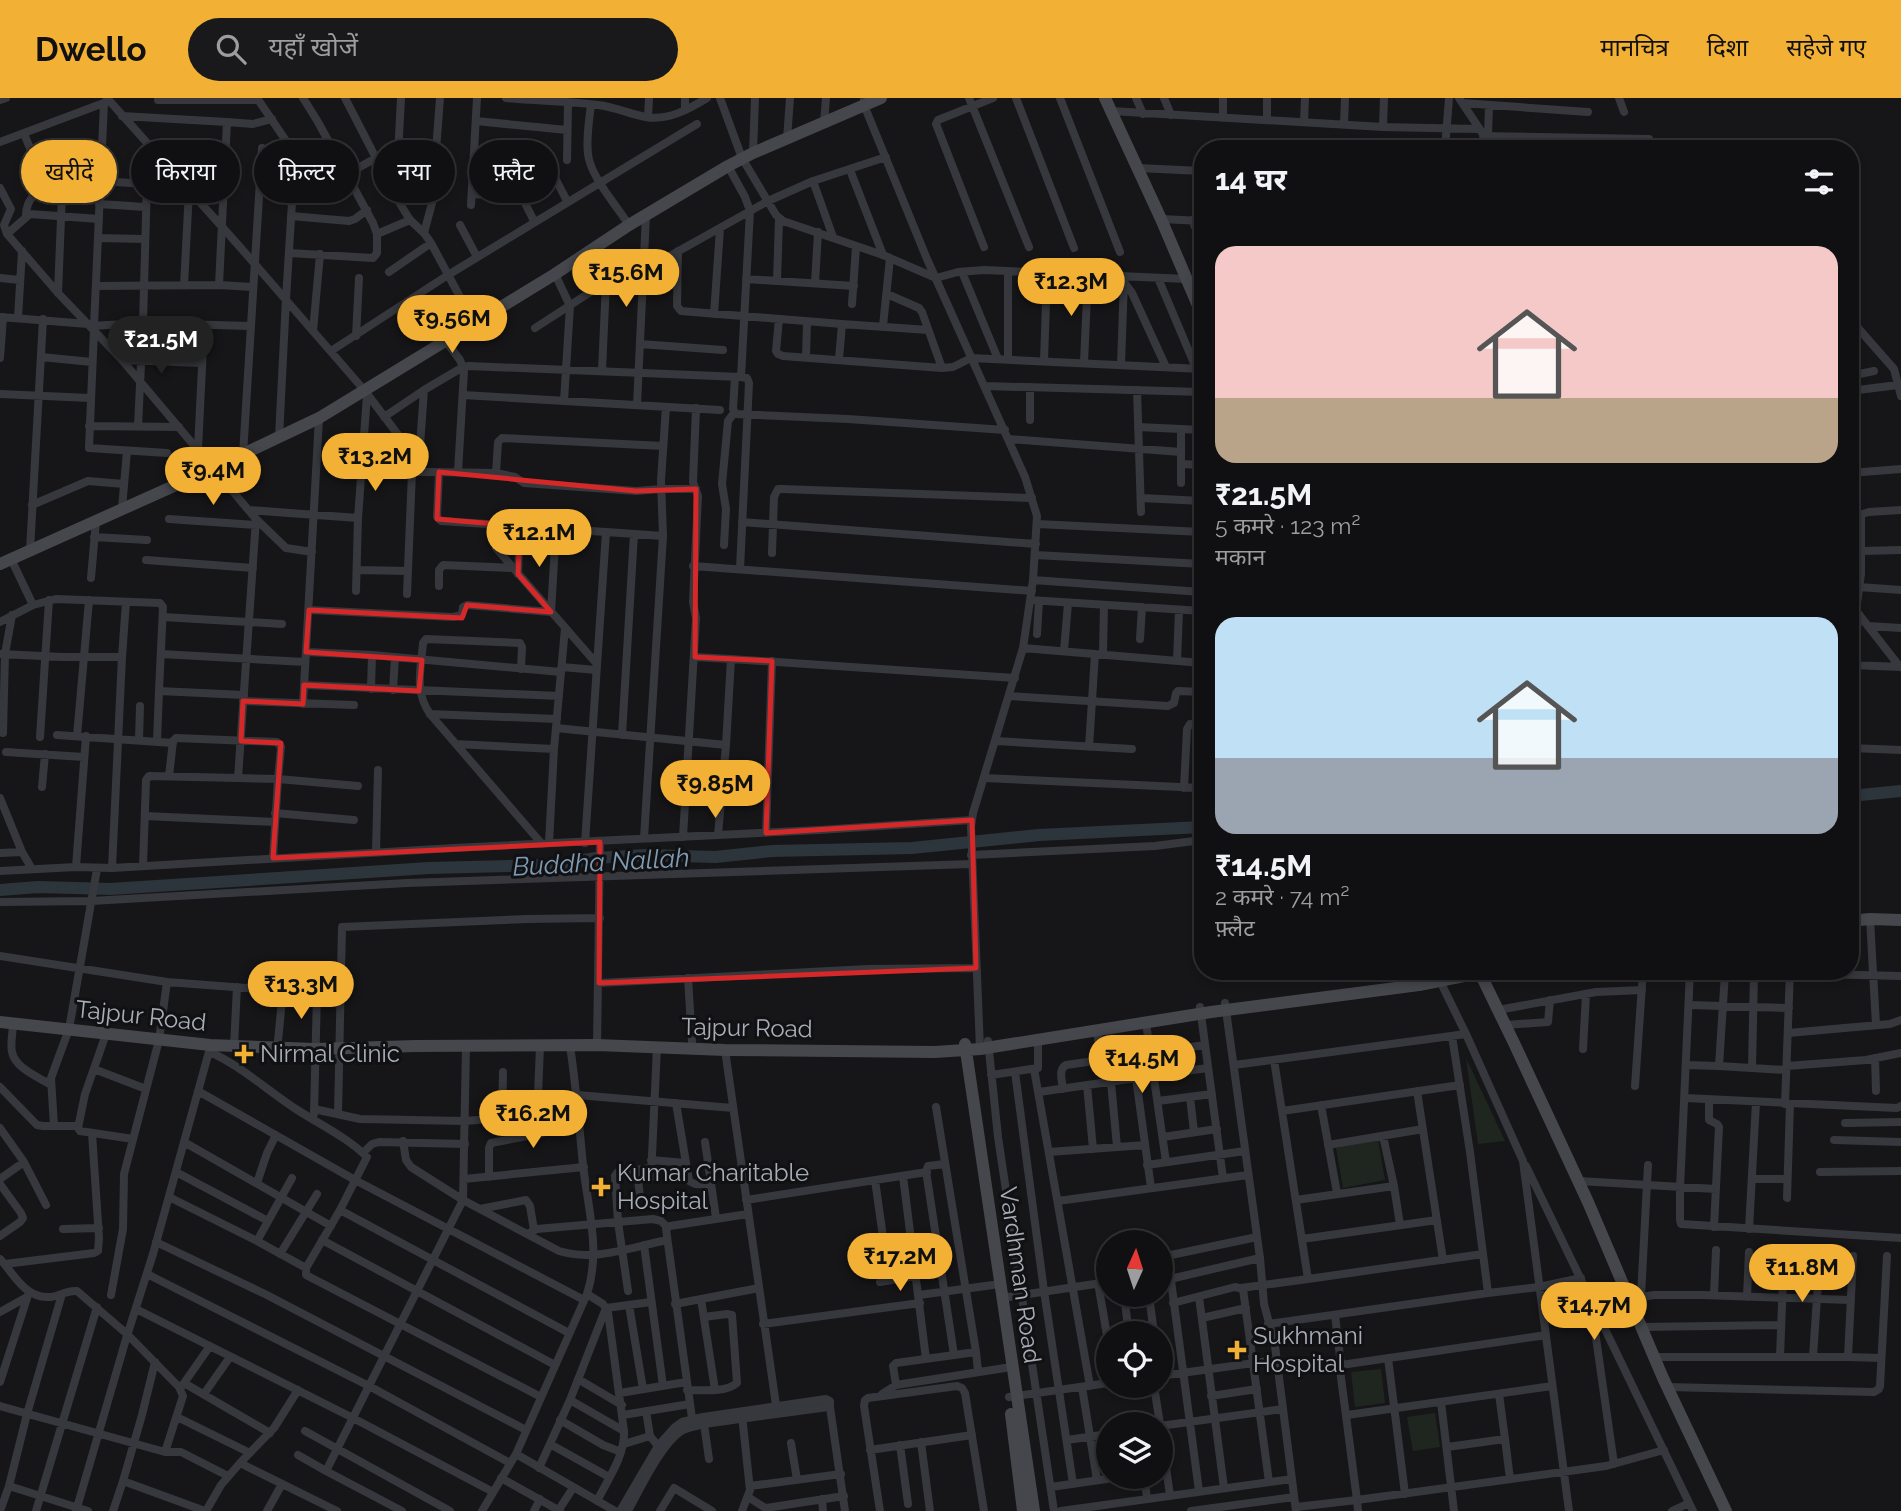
<!DOCTYPE html>
<html lang="hi">
<meta charset="utf-8">
<style>
body{margin:0;font-family:Raleway,"Noto Sans Devanagari",sans-serif;background:#19191b;color:#f1f3f6;height:100vh;display:flex;flex-direction:column;font-size:26px;white-space:nowrap}
*{box-sizing:border-box;margin:0}
p{font-size:23px;color:#9c9d9f}
.icon{flex:none;width:38px;height:38px;fill:none;stroke:currentColor;stroke-width:2;stroke-linecap:round;stroke-linejoin:round}
.map{position:relative;flex:1;overflow:hidden}
.panel{position:absolute;left:1194px;top:42px;width:665px;height:840px;display:flex;flex-direction:column;background:#101012;border-radius:28px;box-shadow:0 4px 10px #0003,0 0 0 2px #303032}
.panel>*{flex:none}
.top-card{position:absolute;left:21px;top:42px;width:665px;height:63px;display:flex;gap:14px}
.needle{width:46px;rotate:3deg}
.buttons{position:absolute;left:1096px;top:1132px;display:grid;gap:14px}
.buttons a{display:grid;place-items:center;width:77px;height:77px;border-radius:50%;background:#101012;box-shadow:0 4px 10px #0003,0 0 0 2px #303032;font-size:35px}
.price{position:absolute;translate:-50% -60px;padding:0 16px;border-radius:24px;background:#f2b134;color:#111;font-size:23px;line-height:46px;filter:drop-shadow(0 2px 4px #0008)}
.price::after{content:'';position:absolute;left:50%;top:42px;width:21px;height:16px;margin-left:-10px;background:inherit;clip-path:polygon(0 0,100% 0,50% 100%)}
.price.on{background:#222;color:#fff}
ul{padding:0;list-style:none}
li{display:grid;align-content:center;gap:14px;height:371px;padding:0 21px}
li span{display:grid;place-items:center;height:217px;border-radius:21px;color:#555}
li>.icon{margin-inline-start:auto}
span .icon{width:126px;height:126px;fill:#fffc;stroke-width:1}
li b{font-size:30px}
h2{display:flex;justify-content:space-between;align-items:center;height:84px;padding:0 21px;font-size:30px}
.pill{padding:0 24px;border-radius:32px;background:#101012;box-shadow:0 4px 10px #0003,0 0 0 2px #303032;font-size:24px;line-height:63px}
.pill.on{background:#f2b134;color:#111}
header{display:flex;align-items:center;gap:42px;box-sizing:border-box;height:98px;padding:0 35px;background:#f2b134;color:#111}
header strong{font-size:33px}
nav{display:flex;gap:38px;margin-inline-start:auto;font-size:24px}
.search{width:490px;height:63px;background:#19191b;display:flex;align-items:center;gap:18px;box-sizing:border-box;padding:0 24px;border-radius:38px;color:#9c9d9f;font-size:26px}
.map>svg:first-child{display:block}
.green{fill:#1e261f}
.lines{fill:none;stroke-linecap:round;stroke-linejoin:round}
.river{stroke:#2c353c;stroke-width:12}
.street{stroke:#37383d;stroke-width:8}
.secondary{stroke:#45474d;stroke-width:12}
.marked{fill:none;stroke:#d62828;stroke-width:5;stroke-linejoin:round}
.poi-dot{fill:#f2b134;stroke:#111113;stroke-width:2.5}
.labels{text-anchor:middle;stroke-width:6;stroke-linejoin:round;paint-order:stroke}
.street-label{font-size:24px;fill:#a8adb8;stroke:#111113}
.poi-label{font-size:24px;fill:#a8adb8;stroke:#111113;text-anchor:start}
.water-label{font-size:26px;font-style:italic;fill:#7f9bb3;stroke:#111113}
</style>
<header>
<strong>Dwello</strong>
<div class="search"><svg class="icon" aria-label="search" viewBox="0 0 24 24"><circle cx="10" cy="10" r="6"/><path d="M15 15l6 6"/></svg>यहाँ खोजें</div>
<nav><a>मानचित्र</a><a>दिशा</a><a>सहेजे गए</a></nav>
</header>
<div class="map">
<svg width="1901" height="1413" viewBox="0 0 1901 1413">
<rect width="100%" height="100%" fill="#161618"/>
<!-- green -->
<path class="green" d="M1466 960 1505 1043 1478 1046Z
M1378 1042 1385 1082 1343 1090 1336 1050Z
M1381 1271 1385 1305 1355 1309 1351 1274Z
M1435 1315 1440 1349 1413 1353 1407 1319Z"/>
<g class="lines">
<!-- river -->
<path class="river" d="M1850 698 1901 693
M0 792 38 789 110 791 429 770 544 767 567 765 596 760 646 757 715 759 772 753 912 750 1039 737 1202 729"/>
<!-- street -->
<path class="street" d="M107 0 240 149 365 293 405 346
M257 0 295 56 286 201 279 339
M345 0 396 99 410 122 424 135 431 145 474 225
M506 0C537 3 568 3 598 7 615 9 630 16 646 19 668 23 689 11 707 0
M720 0 742 60 776 117 783 123 883 157 936 180 958 174 984 172 1187 181
M864 0V7L927 161 1025 379 1037 418 1033 482 1023 550 973 715 971 729 980 951
M969 0 1029 149
M1016 0 1074 150
M1060 0 1120 154
M1136 0 1143 16
M1164 0 1171 17
M1459 0 1493 51
M1619 0 1624 14
M0 2 6 0
M158 2H258
M1463 5 1588 14
M591 7C589 23 586 40 588 56 590 78 617 108 629 127
M685 12V0
M1111 13 1383 29 1479 31
M122 18 227 24 219 187
M648 19 649 0
M1223 20V0
M1267 22V0
M476 23 567 32
M227 24 253 26 272 21
M1304 24 1305 0
M824 25 826 0
M1344 26 1345 0
M1383 29 1384 0
M24 36C29 48 41 73 39 86 36 99 26 100 26 118
M1483 38 1649 41
M1488 38 1489 7
M787 41 790 0
M0 44 109 3
M1445 51 1449 0
M753 55 755 0
M157 57 225 58
M475 60 545 68 552 74 567 103
M567 62 568 5
M507 64 515 85 534 123
M728 68 745 99 750 113 741 279 747 280 749 285 740 471
M1138 70 1202 73
M850 72 883 157
M100 83 146 86
M813 83 833 139
M294 84 327 87 376 60
M0 90 11 111 4 127 7 136 58 195 122 262 256 421 286 450 312 454
M396 96 401 0
M472 96 488 97 515 85
M99 106 145 109
M471 107 477 0
M291 118 349 123 355 121 367 112
M1161 121 1202 123
M1192 122 1202 144
M460 127 477 159
M424 135 432 105 440 0
M7 136 30 116 99 121
M377 136 410 122
M98 140 144 141
M984 149 936 26 938 22 993 0
M678 153 677 208 681 213 842 226
M289 155 373 160 377 155V136L373 125 318 24 303 0
M389 174 431 145
M962 174 998 261
M1008 174V261
M555 176 570 208 564 303
M0 180 20 182
M1158 180 1196 270
M746 181 854 188
M777 183 779 121
M1123 183 1132 195 1166 269
M815 185 818 134
M96 188 219 187 252 189
M184 188 189 92
M58 195 63 71 67 69 100 71
M887 196 919 210 922 214 942 270
M852 206 856 149
M714 216 720 131
M0 219 88 226
M18 220 22 153
M779 221 776 253 778 256 783 258 942 270 953 269 971 260 1202 271
M1850 221 1894 271 1901 298
M91 228 143 225 250 228
M94 228 104 5
M883 228 890 160
M535 230 643 160 657 161 668 159 768 103 813 83 886 59
M94 232 89 350 167 355
M313 233 320 156
M356 238 359 180
M445 242 460 262 464 273 458 374
M640 246 723 252
M331 253 448 177 697 26
M41 259 92 264
M806 259 807 224
M0 260 3 219
M839 261 842 226 928 232
M122 262 201 265
M1044 263 1047 175
M1084 265 1088 176
M1121 267 1124 181
M602 273 606 184
M1850 278 1874 273
M735 279 733 311 736 316 848 321 1005 332
M985 288 1202 294
M1030 289V322
M1137 292 1141 414
M1850 293 1898 287
M0 296 90 300
M463 297 720 312
M637 307 646 117
M384 319 424 292 463 269 469 268 741 279
M89 328 179 329
M138 328 143 225 148 46
M1138 329 1202 332
M1009 341 1181 354
M420 347 424 292
M198 351 204 228
M243 357 262 50
M1181 366 1202 367
M362 373 496 375 515 379 524 385 636 393 661 391H696
M439 374 437 419 441 423 606 434 585 745
M496 375 498 344 502 340 663 348
M1850 375 1901 371
M1181 385V331
M1141 400 1202 403
M32 407 88 383 124 386
M122 410 127 353
M249 412 358 420
M169 421 256 427
M256 421 238 680 278 681 273 760
M742 424 1036 446
M1037 426 1202 434
M606 434 663 438 644 740
M663 438 661 382 666 309
M94 439 147 442
M724 447 726 411 722 386 728 323 734 315
M496 450 596 565
M30 452 43 221
M1861 453 1901 452
M772 455 774 399 778 391H782L1032 400
M1035 457 1202 466
M11 461 33 507
M146 462 253 470
M693 468 1032 493
M357 472 408 473
M518 476 520 428
M91 480 96 423
M1033 482 1202 494
M439 488V472L443 467 513 470
M1859 489 1901 492
M356 493 358 420 367 297
M407 496 412 374
M1030 502 1202 513
M1850 505 1900 569
M309 512 453 519 462 517 463 509 467 507 551 514 556 430
M1856 513 1861 476V418L1862 416 1869 414 1901 412
M163 519 282 526
M0 524 33 507 56 501 160 505 163 509 159 593 244 597
M1868 528 1901 530
M1037 536 1039 503
M1140 541 1142 509
M1023 550 1202 565
M1064 553 1068 505
M306 554 372 557 561 574
M0 556 63 559H122L126 504
M161 556 305 564
M1103 556 1104 507
M695 559 731 561
M1177 563 1179 512
M1852 567 1901 569
M562 569 596 572
M521 571 522 549 520 545 426 541 423 545C421 571 414 593 430 616L542 746
M304 587 559 598
M1850 589 1853 585 1858 519
M371 591 372 557
M393 592 395 559
M1009 598 1168 608 1174 605 1176 595 1178 593 1202 594
M243 603 354 607
M303 606 319 320
M430 616 557 621
M556 630 726 647 731 561 1015 580
M3 635 5 556 12 517
M57 637 173 645
M622 637 634 436
M77 638 89 502
M40 639 49 502
M139 642 140 608
M157 643 159 593
M996 643 1132 651
M456 646 554 651
M1089 649 1095 556
M1850 650 1901 652
M6 654 84 659
M169 678 173 643 176 640 277 644 281 649 278 681 358 688
M984 680 1202 690
M42 689 45 656
M1184 690 1187 631 1190 626 1202 625
M0 700 22 754 32 771
M275 715 354 722
M145 718 275 724
M766 735 772 563
M718 737 726 647
M683 739 696 520 693 504 698 398 693 384 696 310
M549 745 554 651 565 530
M376 754 378 672
M0 755 22 754
M971 757 1155 748 1202 742
M143 768 146 682 149 678 238 680
M76 769 86 638
M112 770 122 559
M0 773 76 769 112 770 454 750 819 732 972 722
M0 804 91 803 407 785 971 766
M1870 821 1876 927
M0 858 167 884 341 897
M1690 873 1680 1090V1122L1681 1126 1901 1140
M1690 873 1901 878
M1725 875 1719 968 1786 972
M688 880 692 944
M1440 883 1466 936 1523 1063 1569 1413
M599 885 868 871 976 870
M1225 905 1260 1160 1264 1206 1275 1248 1296 1413
M1689 907 1789 910
M1200 909 1223 1080
M1498 912 1596 894 1642 892
M13 925C13 934 10 945 12 954 15 970 38 979 51 987
M1146 925 1166 1064
M1505 927 1548 924 1550 902
M1097 932 1101 962
M1788 935 1890 926 1901 922
M106 936 85 996 78 1030 80 1033 133 1041
M278 943 283 892
M988 943 998 1039 1054 1413
M597 947 600 744
M234 948 237 889
M1583 951 1586 896
M725 952 777 1314
M210 954C243 969 269 994 299 1013 321 1027 348 1040 367 1059L340 1112 306 1170V1177L541 1299
M1133 958 1151 1090
M1875 960 1876 993
M1274 962 1308 1181 1483 1156
M1234 967 1466 936
M1686 967 1719 968
M1787 968 1866 962 1901 955
M1752 970 1754 875
M94 971 146 991
M1034 971 1090 1288
M1015 974 1044 1193 1073 1386
M991 977 1038 970V941
M1154 977 1208 970
M1111 984 1117 1049
M1087 987 1093 1051
M1635 988 1643 873
M0 989 37 1027 43 1028H77
M1063 991C1062 982 1058 972 1066 967L1205 947
M198 993 355 1082 584 1202
M1417 993 1443 1162
M1039 994 1136 980
M538 997 540 948
M577 997 733 1010
M1190 999 1194 1034
M1685 1000 1897 1010 1901 1008
M1709 1002V1022L1717 1026 1719 1029 1714 1129
M1158 1003 1212 996
M676 1005 689 1083 695 1086 711 1087
M1785 1006 1790 873
M1321 1007 1337 1095
M314 1011 360 1021 465 1023 530 1018 561 1012 578 1006
M1282 1013 1460 987
M314 1016 317 895
M338 1016 342 829 527 821 600 820
M502 1020 503 974
M1845 1025 1901 1024
M54 1028 51 980 69 931 97 771
M0 1030 24 1064 46 1107
M1163 1039 1217 1031
M1834 1042 1901 1044
M403 1043 406 1062 411 1069 463 1102 559 1153C594 1164 633 1149 667 1142
M184 1044 331 1128
M705 1044 716 1120
M1328 1047 1423 1031
M1049 1054 1145 1047
M363 1055 372 1046 379 1044 465 1046
M651 1062 685 1065
M945 1066 928 1068 926 1073 954 1257
M1147 1067 1245 1053
M1526 1068 1693 1413
M637 1072 640 1099
M176 1074 268 1123
M1820 1074 1901 1073
M903 1078 926 1261
M489 1079V1050L491 1045 543 1035 546 1030V1015
M651 1079 657 949
M0 1081 24 1064
M464 1081 584 1069
M1752 1081H1787
M875 1082 889 1182
M1579 1083 1716 1091
M257 1085 267 1055 276 1037
M0 1086 21 1115 23 1120 20 1124 0 1138
M1394 1088 1400 1127
M169 1099 257 1143 306 1170
M1787 1100 1790 1006
M746 1102 927 1074
M1296 1102 1394 1088 1383 1038
M1058 1103 1248 1077
M480 1111 526 1102 530 1108 534 1132
M340 1112 569 1235
M63 1131 99 1130
M1749 1131 1756 1004
M527 1136 537 1131 653 1121 661 1123 667 1129
M1302 1141 1437 1122
M322 1142 555 1267
M257 1143 292 1080
M156 1144 265 1196 526 1332
M644 1147 663 1288
M280 1156 317 1096
M0 1161C14 1176 25 1200 48 1199 59 1199 66 1192 77 1193L127 1236 179 1289 183 1298 165 1354
M5 1166 94 1155 98 1153 99 1140 92 1035
M147 1176 369 1288 510 1365
M1170 1181 1260 1160
M880 1184 916 1178
M1098 1185 1108 1243
M1241 1190 1308 1181
M628 1193 618 1124 615 1078 618 1074 651 1070
M1488 1195 1539 1189 1581 1180
M587 1196 603 1206 608 1214 624 1333C625 1358 608 1381 597 1403
M111 1197 123 1131 124 1076 159 942 167 884
M919 1197 993 1187
M1124 1197 1129 1236
M1149 1197 1154 1236
M1714 1197 1716 1152
M1641 1198 1648 1067
M1199 1199 1224 1390
M1747 1199 1749 1154
M1002 1200 1108 1184
M701 1201 715 1292
M1630 1201 1654 1197H1702L1850 1202
M1173 1205 1235 1189 1243 1191 1269 1384
M675 1206 759 1190
M629 1207 643 1291
M136 1211 353 1320 493 1394
M1592 1212 1614 1366
M0 1214 27 1199
M1335 1217 1341 1267
M1202 1220 1246 1210
M763 1226 920 1205
M1268 1226 1488 1195 1470 1054 1452 938
M1641 1229 1781 1227
M1546 1237 1341 1267 1340 1272 1357 1402 1606 1368 1664 1352
M976 1254 978 1273
M1654 1259H1848L1853 1158
M1780 1259 1784 1155
M1813 1259 1820 1155
M1848 1259 1881 1260
M1388 1260 1405 1396
M1160 1278 1276 1262
M578 1281 622 1307
M0 1284 29 1194
M184 1285 270 1335
M896 1287 893 1268 896 1265 976 1254 936 1009
M182 1288 210 1248
M1154 1288 1160 1326
M1082 1289 1097 1382
M1668 1289 1874 1294 1879 1291 1880 1288 1887 1158
M298 1292 274 1330 240 1365 337 1413
M687 1292C703 1292 725 1295 737 1285L732 1217 727 1216 704 1219
M620 1295 686 1284
M204 1296 230 1259
M882 1296 896 1287 1005 1270
M1211 1298 1257 1291
M1009 1299 1108 1285
M570 1302 624 1333
M1441 1304 1454 1413
M0 1308 165 1354H181L228 1378
M830 1309 845 1413
M646 1313 650 1338 658 1348
M623 1317 690 1306
M1347 1317 1552 1288
M177 1319 250 1355
M692 1320 666 1131 670 1128 748 1116
M560 1322 603 1347 621 1354
M704 1326 709 1361
M1160 1328 1283 1311
M1160 1329 1170 1397
M305 1333 450 1413
M1505 1341 1510 1381
M1067 1342 1108 1336
M921 1344 930 1413
M791 1345 797 1382
M550 1346 609 1379
M624 1346 650 1338
M900 1347 908 1406
M1447 1349 1505 1341 1499 1296
M870 1352 972 1337
M516 1356 615 1413
M298 1357 326 1373
M539 1370 570 1302 606 1210 651 1204
M1144 1379 1147 1400
M501 1380 560 1413
M123 1383 142 1317 155 1264
M9 1388 88 1413
M750 1388 841 1376
M1051 1389 1120 1379
M1199 1393 1168 1160 1171 1157 1257 1139
M748 1399 770 1413
M822 1401 823 1413
M1296 1409 1357 1402 1358 1413
M766 1410 844 1398
M0 1413 9 1388 27 1316 62 1196
M36 1413 97 1209
M76 1413 126 1241 153 1156 210 950
M113 1413 123 1383 205 1413
M206 1413 221 1387 240 1365
M267 1413 282 1386
M402 1413 326 1373 463 1102 466 948
M482 1413 516 1356 587 1196C601 1153 588 1111 583 1067 579 1027 576 987 570 948
M534 1413 540 1401
M558 1413 573 1390
M620 1413 658 1348 675 1329 682 1324 703 1319 826 1301 830 1303V1308L828 1309 704 1326C697 1328 690 1329 683 1332 662 1344 640 1391 628 1413
M660 1413 674 1390 712 1413
M742 1413 750 1392 742 1317
M880 1413 864 1308 865 1302 868 1300 957 1288 962 1290 965 1295 984 1413
M1061 1413 1292 1381
M1191 1413 1294 1399
M1672 1413 1689 1405"/>
<!-- secondary -->
<path class="secondary" d="M1105 0 1161 121 1202 217
M0 466 214 370 319 320 555 176 629 127 728 68 753 55 881 0
M1850 823 1870 821 1901 822
M1479 873 1514 945 1588 1104 1663 1280 1726 1413
M0 924 210 947 315 951 416 948 597 947 725 952 935 954 980 951 1211 914 1419 887 1489 873
M965 946 1034 1413
M1011 1316 1023 1413"/>
</g>
<!-- marked area -->
<path class="marked" d="M439 374 636 393 696 391 695 559 772 563 766 735 972 722 976 870 599 885 600 744 273 760 281 645 241 643 243 603 303 606 304 587 419 593 422 562 306 554 309 512 462 520 467 507 551 514 518 476 520 428 437 421Z"/>
<!-- markers -->
<g class="poi-dot">
<path d="M240.5 945.5h7v7h7v7h-7v7h-7v-7h-7v-7h7z"/>
<path d="M597.5 1078.5h7v7h7v7h-7v7h-7v-7h-7v-7h7z"/>
<path d="M1233.5 1241.5h7v7h7v7h-7v7h-7v-7h-7v-7h7z"/>
</g>
<g class="labels">
<!-- street labels -->
<g class="street-label">
<text transform="translate(141 918) rotate(6)" y="8">Tajpur Road</text>
<text transform="translate(747 930) rotate(1)" y="8">Tajpur Road</text>
<text transform="translate(1020 1177) rotate(82)" y="8">Vardhman Road</text>
</g>
<!-- poi labels -->
<g class="poi-label">
<text x="260" y="964">Nirmal Clinic</text>
<text x="617" y="1083">Kumar Charitable<tspan x="617" dy="28">Hospital</tspan></text>
<text x="1253" y="1246">Sukhmani<tspan x="1253" dy="28">Hospital</tspan></text>
</g>
<!-- water labels -->
<g class="water-label">
<text transform="translate(601 764) rotate(-3)" y="9">Buddha Nallah</text>
</g>
</g>
</svg>
<div class="buttons">
<a><svg class="needle" viewBox="-14 -14 28 28"><path d="M0-13l5 13h-10z" fill="#e53935"/><path d="M0 13l5-13h-10z" fill="#9c9d9f"/></svg></a>
<a><svg class="icon" aria-label="locate" viewBox="0 0 24 24"><circle cx="12" cy="12" r="6"/><path d="M12 2v4M12 18v4M2 12h4M18 12h4"/></svg></a>
<a><svg class="icon" aria-label="layers" viewBox="0 0 24 24"><path d="M12 4l9 5-9 5-9-5zM3 14l9 5 9-5"/></svg></a>
</div>
<b class="price" style="left:626px;top:211px">₹15.6M</b>
<b class="price" style="left:1071px;top:220px">₹12.3M</b>
<b class="price" style="left:452px;top:257px">₹9.56M</b>
<b class="price on" style="left:161px;top:278px">₹21.5M</b>
<b class="price" style="left:375px;top:395px">₹13.2M</b>
<b class="price" style="left:213px;top:409px">₹9.4M</b>
<b class="price" style="left:539px;top:471px">₹12.1M</b>
<b class="price" style="left:715px;top:722px">₹9.85M</b>
<b class="price" style="left:301px;top:923px">₹13.3M</b>
<b class="price" style="left:1142px;top:997px">₹14.5M</b>
<b class="price" style="left:533px;top:1052px">₹16.2M</b>
<b class="price" style="left:900px;top:1195px">₹17.2M</b>
<b class="price" style="left:1802px;top:1206px">₹11.8M</b>
<b class="price" style="left:1594px;top:1244px">₹14.7M</b>
<div class="top-card">
<a class="pill on">खरीदें</a>
<a class="pill">किराया</a>
<a class="pill">फ़िल्टर</a>
<a class="pill">नया</a>
<a class="pill">फ़्लैट</a>
</div>
<section class="panel">
<h2>14 घर<svg class="icon" aria-label="filters" viewBox="0 0 24 24"><path d="M4 7h16M4 17h16"/><circle cx="9" cy="7" r="2"/><circle cx="15" cy="17" r="2"/></svg></h2>
<ul>
<li><span style="background:linear-gradient(#f6c9c9 70%,#b9a48a 0)"><svg class="icon" aria-label="home" viewBox="0 0 24 24"><path d="M3 11l9-7 9 7M6 9v11h12V9"/></svg></span><div><b>₹21.5M</b><p>5 कमरे · 123 m²</p><p>मकान</p></div></li>
<li><span style="background:linear-gradient(#bfe0f5 65%,#9aa5b1 0)"><svg class="icon" aria-label="home" viewBox="0 0 24 24"><path d="M3 11l9-7 9 7M6 9v11h12V9"/></svg></span><div><b>₹14.5M</b><p>2 कमरे · 74 m²</p><p>फ़्लैट</p></div></li>
</ul>
</section>
</div>
